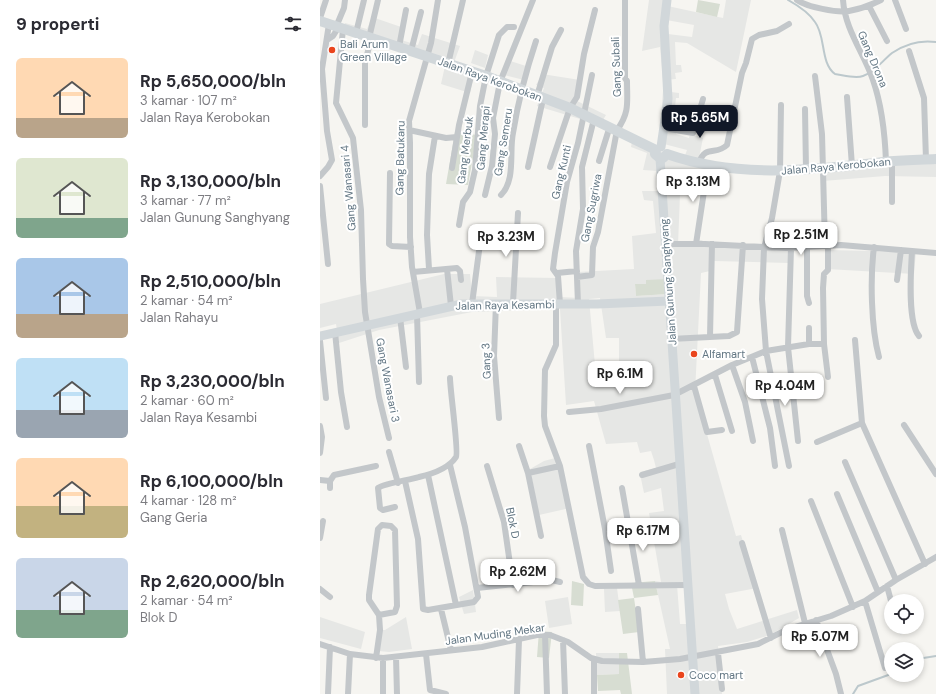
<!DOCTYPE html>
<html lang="id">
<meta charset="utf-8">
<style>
body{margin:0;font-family:"DM Sans",sans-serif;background:#f2f2f3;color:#2b2b33;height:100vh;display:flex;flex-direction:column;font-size:15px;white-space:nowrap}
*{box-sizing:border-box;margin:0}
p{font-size:13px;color:#7c7c81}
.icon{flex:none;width:22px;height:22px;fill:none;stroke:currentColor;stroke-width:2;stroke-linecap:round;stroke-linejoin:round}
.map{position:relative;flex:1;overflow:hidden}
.side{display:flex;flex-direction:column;background:#fff;width:320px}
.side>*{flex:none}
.fabs{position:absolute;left:564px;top:594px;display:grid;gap:8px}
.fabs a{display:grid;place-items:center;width:40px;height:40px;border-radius:50%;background:#fff;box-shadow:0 2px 6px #0003;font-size:20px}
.price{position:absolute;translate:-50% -34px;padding:0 9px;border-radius:8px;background:#fff;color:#222;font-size:13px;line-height:26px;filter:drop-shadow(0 1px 2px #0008)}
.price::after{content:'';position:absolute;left:50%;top:24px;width:12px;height:9px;margin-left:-6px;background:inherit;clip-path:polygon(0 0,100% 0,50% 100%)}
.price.active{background:#111827;color:#fff}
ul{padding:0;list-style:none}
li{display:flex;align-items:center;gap:12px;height:100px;padding:0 16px}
li span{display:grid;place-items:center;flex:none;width:112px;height:80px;border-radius:6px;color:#555}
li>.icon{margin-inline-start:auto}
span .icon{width:48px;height:48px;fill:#fffc;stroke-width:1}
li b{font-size:17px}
h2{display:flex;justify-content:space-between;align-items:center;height:48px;padding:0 16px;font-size:17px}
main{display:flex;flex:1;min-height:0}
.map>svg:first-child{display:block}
.built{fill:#e6e7e5;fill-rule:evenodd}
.green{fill:#d7ddd2}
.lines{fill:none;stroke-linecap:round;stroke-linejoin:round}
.stream{stroke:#bcc8cc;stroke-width:2}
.street{stroke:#c3c7ca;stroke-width:6}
.secondary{stroke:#d1d7da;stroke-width:9}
.primary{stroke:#d1d7da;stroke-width:10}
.poi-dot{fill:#ea451d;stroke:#fff;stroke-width:1.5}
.labels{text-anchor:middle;stroke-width:4;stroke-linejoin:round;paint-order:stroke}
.poi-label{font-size:11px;fill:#637784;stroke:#fff;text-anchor:start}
.street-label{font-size:11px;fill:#637784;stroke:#fff}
</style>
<main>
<section class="side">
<h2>9 properti<svg class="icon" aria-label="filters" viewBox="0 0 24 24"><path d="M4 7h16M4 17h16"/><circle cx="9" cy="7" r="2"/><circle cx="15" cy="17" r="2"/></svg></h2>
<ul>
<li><span style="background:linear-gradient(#ffd9b3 75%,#b9a48a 0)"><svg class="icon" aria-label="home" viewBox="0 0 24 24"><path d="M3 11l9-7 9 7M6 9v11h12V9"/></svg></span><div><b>Rp 5,650,000/bln</b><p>3 kamar · 107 m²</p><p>Jalan Raya Kerobokan</p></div></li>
<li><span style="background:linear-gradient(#dfe7d0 75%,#7fa58c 0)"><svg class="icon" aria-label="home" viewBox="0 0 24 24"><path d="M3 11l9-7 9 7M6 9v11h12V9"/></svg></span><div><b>Rp 3,130,000/bln</b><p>3 kamar · 77 m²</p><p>Jalan Gunung Sanghyang</p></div></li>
<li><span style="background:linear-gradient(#a9c7e8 70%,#b9a48a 0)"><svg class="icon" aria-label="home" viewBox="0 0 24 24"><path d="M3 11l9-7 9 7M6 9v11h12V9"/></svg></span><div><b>Rp 2,510,000/bln</b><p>2 kamar · 54 m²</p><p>Jalan Rahayu</p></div></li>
<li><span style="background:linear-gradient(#bfe0f5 65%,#9aa5b1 0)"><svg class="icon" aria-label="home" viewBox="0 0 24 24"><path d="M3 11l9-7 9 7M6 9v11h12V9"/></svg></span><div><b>Rp 3,230,000/bln</b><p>2 kamar · 60 m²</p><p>Jalan Raya Kesambi</p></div></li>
<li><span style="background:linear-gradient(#ffd9b3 60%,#c2b280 0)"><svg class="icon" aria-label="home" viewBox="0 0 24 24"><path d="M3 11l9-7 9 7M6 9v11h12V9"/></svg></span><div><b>Rp 6,100,000/bln</b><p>4 kamar · 128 m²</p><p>Gang Geria</p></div></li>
<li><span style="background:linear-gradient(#c9d6e8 65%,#7fa58c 0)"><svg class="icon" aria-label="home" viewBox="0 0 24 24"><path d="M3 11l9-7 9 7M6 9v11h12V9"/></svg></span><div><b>Rp 2,620,000/bln</b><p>2 kamar · 54 m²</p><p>Blok D</p></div></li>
</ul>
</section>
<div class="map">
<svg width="616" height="694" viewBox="0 0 616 694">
<rect width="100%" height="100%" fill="#f6f5f1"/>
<!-- built -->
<path class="built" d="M329 0H344L343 5 403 18 406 0H431L416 72 367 43 355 42 356 65H361L362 72 355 73 356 79 343 80 340 47 322 51ZM341 19 374 25 372 37 340 33Z
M52 17 84 28 81 40 98 45 102 34 140 46 132 68 154 75 150 93 121 84 125 66 22 30 25 23 47 29Z
M155 50 168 55 165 68 151 63Z
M187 60 209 67 204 80 180 74Z
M222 74 260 80 255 100 286 115 280 125 217 106 224 88 216 85Z
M343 91 359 93V98H356L353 126 357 128 356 134 369 138 370 134 383 138 378 163 399 167 396 174 361 169 358 245 381 240 397 247 473 249 469 263 394 261 390 271 381 273 375 392 416 536 421 535 437 588 405 594 409 609 417 629 477 610 479 618 450 635 427 642 398 646 402 694H347L345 649H350L335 581 341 582 329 513 344 511 341 488 324 493 320 474V472L336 468 334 460 331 451 320 453 317 442 286 444 274 401 246 405 240 309 152 312 59 330 19 343 16 324 0 328V304L124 274H150L152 296 177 297 176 277 238 278 240 297 259 298 258 272 314 269 312 236 336 233 333 201 324 200 322 191H340L338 171 323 170 327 153 311 147 313 136 337 152 363 161 367 150 344 144 340 130ZM326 280 348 294 316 296 315 284H326ZM280 298 286 338H299V363L275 365 269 299ZM357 585H365L367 624H360Z
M616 160V177L565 176 503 181 501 169Z
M507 250 596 252 594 274 507 269Z
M239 457 250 508 219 515 210 469 224 461Z
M297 588 300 611 285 612 284 589Z
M153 590 156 612 144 614 139 597Z
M248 597 252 624 229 628 225 601Z
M0 617 45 632 41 649 0 638Z
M86 617 92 649 69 652 59 651 60 630H65Z
M276 653H299V674L277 675Z"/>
<!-- green -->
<path class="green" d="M378 0 400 4 397 17 376 12Z
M135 132 157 135 148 185 126 184Z
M347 279 348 294 316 296 315 284H326V280Z
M252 581 264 584 263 606 251 605Z
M335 581 338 595 314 598 319 632 303 634 298 600 314 598 311 583Z
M219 631 232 632 229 658 217 657Z
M299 653H307L312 694H301L300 690 278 691 277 675 299 674Z"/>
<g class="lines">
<!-- stream -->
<path class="stream" d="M468 0C477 5 489 13 495 22 506 36 500 63 515 74 523 75 535 79 543 76 555 72 562 61 572 53 585 44 601 40 616 42
M597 659 616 656
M533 694 538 686 571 674"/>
<!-- street -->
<path class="street" d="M477 0C487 7 517 13 529 11 540 9 551 5 561 0
M523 0C525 30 544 53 553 80 562 106 565 134 566 162
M575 0 586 29
M549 6 567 41
M0 18 6 0
M16 27 24 8 25 0
M23 29 16 103 33 138 41 210 43 279 45 312 59 397 69 438
M36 33 44 0
M49 38 58 0
M7 40 13 36 18 28
M79 47 86 10
M91 51 101 12
M589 51 604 98 606 160
M128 64 143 0
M495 76 502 134 505 245
M217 96 232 47 241 30
M527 97 532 166
M461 105 460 171 452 218 444 248 442 299 446 351 469 466
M485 109 486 170
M45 125V63L51 39
M344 128 373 133 383 99
M89 130 126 138 137 137
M279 161 290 126
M379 163C385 144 396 156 407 145L422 73 426 63 432 39 439 35 457 31 469 24
M208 167 223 99
M230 167 250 108 257 97 264 54 275 10
M132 168 139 125 152 72
M70 173 69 244 72 246 91 247
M0 176 8 167 12 160 7 131 2 69 9 24
M0 186 8 264
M165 195 172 166 175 134 173 118 180 82 213 0
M181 195C196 180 189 152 193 133 198 102 206 71 216 41
M572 202V161
M139 225 143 202 150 192 155 170 160 106 166 76 179 35 187 27H194
M345 244H385L466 248 521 245 616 253
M376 244 388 165
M508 245V270L504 274 503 288 504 344 508 377
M487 246V296L489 303
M554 247C550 277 551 328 559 357
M471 248 468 347 478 441
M592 251C591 269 587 322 599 336
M109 269 107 235 109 174 115 136
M127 269 131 306
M93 272 137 268 140 271 141 280
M237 273 257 271
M257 277 272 275 273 247 278 232 297 130C310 112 307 102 307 81L305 78V0
M577 280 581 250
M176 303 174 356 179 418
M193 303 198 213
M152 304 161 236
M236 304V345L225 370 224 416 225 426 240 466 263 577 269 584 275 586 368 585
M240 304 238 276 233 269 235 253 247 182 258 143 272 75
M258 304 256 251 263 209 262 167 274 119
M100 313 92 267 90 237V143L89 121 111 43 118 0
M97 314 99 382
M80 317 86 367
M489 328V344
M15 332 21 392 27 427
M390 337 392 244
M351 339 409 336 417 332 423 245
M535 340 542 423 605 564
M0 341 6 398
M432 357 450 428 455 466
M412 365 425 402 433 441
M395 375 412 431
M374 386 387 432 402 430
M249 412 281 409 354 395 412 365 446 351 489 344H504
M584 425 616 474
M0 426 2 437 0 453
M497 442 542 423
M199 446 208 473 221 536
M269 446 285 529
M69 452 78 483
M525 462 576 580
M167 466 184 522 193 585
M208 473 240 466
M108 475 136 605
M322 475 359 464
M0 480 10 481
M85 481 98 539 103 609 108 610 154 602 158 597 145 527 130 465
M10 488V481L14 475 56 466
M302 488 319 585
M517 494 558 592
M491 501 533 607
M75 507 63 510 60 508 58 488C65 483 90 480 99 477 112 474 129 468 136 457 139 452 130 390 130 378
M62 525 71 526 75 530 77 606 75 612 59 615 49 600V595L58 529Z
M462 530 485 623
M0 538 3 521
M422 543 451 638
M291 571 285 529 310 526
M567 586 571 601
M157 588 232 580 240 582
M0 589 10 597
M545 601 565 668
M121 609 131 650
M318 609 323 662
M496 620 516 674 521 694
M579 627 581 631
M225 635 227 694
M243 640 245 694
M0 644 30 654 63 658 162 647 217 635H230L248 642 271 658 282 661 323 662 360 659 438 644 468 629 511 616 545 601 576 580 616 557
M398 653 402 689
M106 654 110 690 126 694
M76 657 77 694
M56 658 60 630 59 615
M274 659V694
M8 694 10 647
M28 694 30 654
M63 694V658
M197 694 199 640"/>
<!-- secondary -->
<path class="secondary" d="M341 147 348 99 344 26 347 0
M340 158 375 694
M0 336 142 304H277L349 301"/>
<!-- primary -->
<path class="primary" d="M0 21 166 76 250 108 336 150
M336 150 335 154 340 158H343L347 154
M347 154C418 179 491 170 564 162 581 160 599 160 616 159"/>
</g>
<!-- markers -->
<g class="poi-dot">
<circle cx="12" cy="50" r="4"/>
<circle cx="374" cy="354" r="4"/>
<circle cx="361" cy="675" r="4"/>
</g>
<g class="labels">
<!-- poi labels -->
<g class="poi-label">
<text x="20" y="48">Bali Arum<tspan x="20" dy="13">Green Village</tspan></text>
<text x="382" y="358">Alfamart</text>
<text x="369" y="679">Coco mart</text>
</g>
<!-- street labels -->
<g class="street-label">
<text transform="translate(553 59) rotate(67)" y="4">Gang Drona</text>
<text transform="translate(296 67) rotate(-92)" y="4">Gang Subali</text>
<text transform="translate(170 79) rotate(20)" y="4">Jalan Raya Kerobokan</text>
<text transform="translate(163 138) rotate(-85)" y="4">Gang Merapi</text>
<text transform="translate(183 142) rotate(-81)" y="4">Gang Semeru</text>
<text transform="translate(145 150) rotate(-83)" y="4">Gang Merbuk</text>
<text transform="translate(80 158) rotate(-89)" y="4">Gang Batukaru</text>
<text transform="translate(516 166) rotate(-5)" y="4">Jalan Raya Kerobokan</text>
<text transform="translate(241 172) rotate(-77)" y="4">Gang Kunti</text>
<text transform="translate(28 188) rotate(-95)" y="4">Gang Wanasari 4</text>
<text transform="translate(271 208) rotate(-79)" y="4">Gang Sugriwa</text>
<text transform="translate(348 282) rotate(-94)" y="4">Jalan Gunung Sanghyang</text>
<text transform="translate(185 305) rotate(-1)" y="4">Jalan Raya Kesambi</text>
<text transform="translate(166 361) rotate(-92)" y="4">Gang 3</text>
<text transform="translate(68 380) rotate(79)" y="4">Gang Wanasari 3</text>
<text transform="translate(193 523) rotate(79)" y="4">Blok D</text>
<text transform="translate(175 634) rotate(-8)" y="4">Jalan Muding Mekar</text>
</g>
</g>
</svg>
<div class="fabs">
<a><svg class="icon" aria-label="locate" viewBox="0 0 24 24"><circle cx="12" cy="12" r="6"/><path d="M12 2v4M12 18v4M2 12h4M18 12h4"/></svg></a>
<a><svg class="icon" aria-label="layers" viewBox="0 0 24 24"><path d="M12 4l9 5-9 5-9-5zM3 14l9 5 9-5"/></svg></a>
</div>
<b class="price active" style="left:380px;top:139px">Rp 5.65M</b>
<b class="price" style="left:373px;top:203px">Rp 3.13M</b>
<b class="price" style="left:481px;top:256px">Rp 2.51M</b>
<b class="price" style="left:186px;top:258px">Rp 3.23M</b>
<b class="price" style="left:300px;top:395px">Rp 6.1M</b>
<b class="price" style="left:465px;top:407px">Rp 4.04M</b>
<b class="price" style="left:323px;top:552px">Rp 6.17M</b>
<b class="price" style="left:198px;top:593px">Rp 2.62M</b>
<b class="price" style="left:500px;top:658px">Rp 5.07M</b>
</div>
</main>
